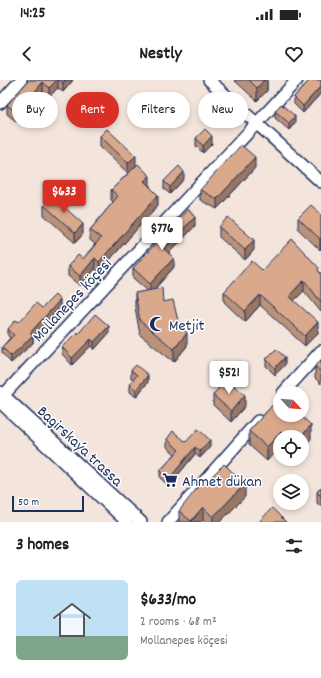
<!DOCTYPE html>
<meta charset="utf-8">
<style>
body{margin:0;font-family:Dekko,sans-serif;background:#f2f2f2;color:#222;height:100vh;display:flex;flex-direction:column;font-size:15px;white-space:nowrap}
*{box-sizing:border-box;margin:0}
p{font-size:13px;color:#767676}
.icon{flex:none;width:22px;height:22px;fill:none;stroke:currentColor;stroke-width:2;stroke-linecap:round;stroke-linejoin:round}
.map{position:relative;height:442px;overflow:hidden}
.panel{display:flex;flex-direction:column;background:#fff;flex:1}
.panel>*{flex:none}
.top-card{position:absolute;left:12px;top:12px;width:297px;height:36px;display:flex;gap:8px}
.needle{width:26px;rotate:116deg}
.fabs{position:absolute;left:273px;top:306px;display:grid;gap:8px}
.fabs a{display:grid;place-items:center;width:36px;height:36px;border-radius:50%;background:#fff;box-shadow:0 2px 6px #0003;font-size:20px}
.scale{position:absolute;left:12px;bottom:10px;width:72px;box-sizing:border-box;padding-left:4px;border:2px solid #1b2f5e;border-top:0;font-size:11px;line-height:14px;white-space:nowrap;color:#1b2f5e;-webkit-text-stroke:3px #fff;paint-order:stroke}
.price{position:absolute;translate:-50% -34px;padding:0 9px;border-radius:4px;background:#fff;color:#222;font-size:13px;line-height:26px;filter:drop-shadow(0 1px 2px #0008)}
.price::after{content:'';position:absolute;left:50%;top:24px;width:12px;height:9px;margin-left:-6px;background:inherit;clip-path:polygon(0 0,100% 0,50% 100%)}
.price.selected{background:#d93025;color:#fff}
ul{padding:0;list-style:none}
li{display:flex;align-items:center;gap:12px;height:100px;padding:0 16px}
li+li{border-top:1px solid #e0e0e0}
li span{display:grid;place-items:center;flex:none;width:112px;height:80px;border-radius:6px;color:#555}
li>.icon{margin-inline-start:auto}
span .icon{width:48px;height:48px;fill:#fffc;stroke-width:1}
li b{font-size:17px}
h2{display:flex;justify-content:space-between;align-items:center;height:48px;padding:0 16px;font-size:17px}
.tag{padding:0 14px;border-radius:18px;background:#fff;box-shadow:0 2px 6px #0003;font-size:14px;line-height:36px}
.tag.selected{background:#d93025;color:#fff}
.status{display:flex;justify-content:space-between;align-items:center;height:28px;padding:0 20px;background:#fff;direction:ltr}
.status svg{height:11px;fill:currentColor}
header{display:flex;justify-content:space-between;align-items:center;height:52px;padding:0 16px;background:#fff;font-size:18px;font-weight:700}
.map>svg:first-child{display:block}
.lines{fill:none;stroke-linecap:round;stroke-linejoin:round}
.minor-casing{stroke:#1b2f5e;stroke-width:14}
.minor{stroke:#fff;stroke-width:11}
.wall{fill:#bb9178;stroke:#1b2f5e}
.shaded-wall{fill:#997662;stroke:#1b2f5e}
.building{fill:#daa98c;stroke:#1b2f5e}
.labels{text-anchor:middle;stroke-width:3;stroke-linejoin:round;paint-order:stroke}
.street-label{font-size:16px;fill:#1b2f5e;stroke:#fff}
.poi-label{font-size:16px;fill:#1b2f5e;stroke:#fff;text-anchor:start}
</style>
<div class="status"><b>14:25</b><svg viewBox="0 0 49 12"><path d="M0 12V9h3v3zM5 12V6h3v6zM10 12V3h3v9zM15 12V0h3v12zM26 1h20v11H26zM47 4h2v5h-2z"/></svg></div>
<header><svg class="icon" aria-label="back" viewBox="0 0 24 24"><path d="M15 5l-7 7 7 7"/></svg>Nestly<svg class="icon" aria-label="heart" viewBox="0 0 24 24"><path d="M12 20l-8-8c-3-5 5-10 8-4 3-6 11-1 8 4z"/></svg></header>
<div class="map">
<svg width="321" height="442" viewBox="0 0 321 442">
<rect width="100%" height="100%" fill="#f4e5dc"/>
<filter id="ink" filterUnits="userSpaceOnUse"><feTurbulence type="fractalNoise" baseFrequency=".025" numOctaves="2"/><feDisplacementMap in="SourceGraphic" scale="8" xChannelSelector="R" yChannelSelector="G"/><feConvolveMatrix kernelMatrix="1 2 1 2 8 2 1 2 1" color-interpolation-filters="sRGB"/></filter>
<g filter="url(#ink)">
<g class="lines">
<!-- minor casing -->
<g class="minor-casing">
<path id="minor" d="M209 0 321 102
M0 23 21 0
M0 312 141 442
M283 313 321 271
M0 319 297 0
M0 322 127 442
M168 442 258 341"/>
</g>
<!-- minor -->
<use href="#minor" class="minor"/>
</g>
<!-- wall -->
<path class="wall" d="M29 0H73L63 12 58 8 49 17 43 11 17 42 7 34V25Z
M234 0H267V11L257 21Z
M309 0H321V13L303 33 294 24V17L309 1Z
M275 31 295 43 289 50 275 38Z
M100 56 136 85 150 106 158 125 99 192 95 189 80 206 68 196V186L83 179 95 164 90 160V150L113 122 111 120V110L128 93 100 67Z
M196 58 212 64 203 73 196 66Z
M255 88 217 129 200 120V110Z
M184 99 170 114 164 109V101Z
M44 125 83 154 75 163 44 135Z
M321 134V169L320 170 298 149V138Z
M195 146 169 173 174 187 154 210 163 222 179 245 187 266 174 282 140 255 135 227V213L148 211 133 198V188Z
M219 147 254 170 245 180 219 157Z
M262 190 319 191 321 194V232L304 211 294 221 318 253 305 266 260 225 245 242 224 222V212Z
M60 227 33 257V263L11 283 2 273V267L10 258 8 256V249L42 228Z
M109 253 94 270 91 266 72 285 62 274V267L78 254Z
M266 279 285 285 275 295 266 286Z
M321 280V304L315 298V286Z
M131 290 148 302 136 317 130 312V304L134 300 131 298Z
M213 315 245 326 231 342 213 325Z
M280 317 311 359 302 357H280L267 381 249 365V351Z
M167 359 186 362 210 367 200 378 195 374 169 406 160 398V391L175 374 167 367Z
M321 407V427L317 423V412Z
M245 417 220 442H205L203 440 201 442H179V431Z"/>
<!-- shaded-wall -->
<path class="shaded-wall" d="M57 0H58V8L49 17V8Z
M65 0H73L63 12V3Z
M263 0H267V11L257 21V8Z
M43 2V11L17 42V33Z
M321 6V13L303 33V26Z
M295 36V43L289 50V43Z
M212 56V64L203 73V66Z
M136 76V87L128 94V83Z
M255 77V88L217 129V119Z
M184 92V99L170 114V107Z
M150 96V106L144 112V101Z
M158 115V125L99 192V182Z
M195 137V146L164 178V169Z
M83 144V154L75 163V153Z
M320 159H321V169L320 170Z
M254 160V170L245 180V170Z
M95 178V189L80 206V196Z
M174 178V187L150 214V204Z
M304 200V211L289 226V216Z
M260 215V225L245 242V231Z
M60 220V227L33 257V263L11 283V276L30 253Z
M318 242V253L305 266V256Z
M109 246V253L94 270V262Z
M187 253V266L174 282V269Z
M91 259V266L72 285V278Z
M285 277V285L275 295V288Z
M148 295V302L136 317V310Z
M245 315V326L231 342V331Z
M311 345V359L302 369V357H301Z
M281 352V357H280V366L267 381V367Z
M210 360V367L200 378V371Z
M195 367V374L169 406V399Z
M245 404V417L220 442H213V437Z
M203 427V440L201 442H191Z"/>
<!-- building -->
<path class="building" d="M29 0H57L49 8 43 2 17 33 7 25Z
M59 0H65L63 3Z
M249 0H264L257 8Z
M310 0H321V6L303 26 294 17Z
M281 24 295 36 289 43 275 31Z
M107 49 136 76 128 83 100 56Z
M205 49 212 56 203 66 196 58Z
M241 65 255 77 217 119 200 110Z
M138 84 150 96 144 101 158 115 99 182 95 178 80 196 68 186 78 175 83 179 101 158 90 150 118 116 111 110Z
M179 86 184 92 170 107 164 101Z
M52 116 83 144 75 153 44 125Z
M311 125 321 134V159H320L298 138Z
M188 129 195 137 164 169 174 178 150 204 133 188Z
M228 137 254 160 245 170 219 147Z
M292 159 319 188 318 190 321 194V222L304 200 289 216 318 242 305 256 260 215 245 231 224 212 252 181 262 190Z
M162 208 163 222 173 220 179 245 187 253 174 269 140 241 135 213Z
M55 215 60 220 30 253 33 256 11 276 2 267 14 255 8 249 16 240 19 242 36 223 42 228Z
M95 234 109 246 94 262 91 259 72 278 62 267 77 252 78 254Z
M276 269 285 277 275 288 266 279Z
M321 280V292L315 286Z
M136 285 148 295 136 310 130 304 137 295 131 290Z
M226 299 245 315 231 331 213 315Z
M280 317V335H300L311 345 301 357H287L281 352 267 367 249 351Z
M198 349 210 360 200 371 195 367 169 399 160 391 179 370 167 359 173 351 186 362Z
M224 384 245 404 213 437 203 427 191 441 179 431 201 403 207 401Z
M321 407V416L317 412Z
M272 428 286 442H259Z"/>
</g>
<!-- icons -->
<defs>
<g id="mosque-bare" transform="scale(1.2)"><path d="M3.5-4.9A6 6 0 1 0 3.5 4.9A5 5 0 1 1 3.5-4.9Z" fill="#1b2f5e" stroke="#fff" stroke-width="2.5" paint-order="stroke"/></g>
<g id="supermarket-bare" transform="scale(1.2)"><path d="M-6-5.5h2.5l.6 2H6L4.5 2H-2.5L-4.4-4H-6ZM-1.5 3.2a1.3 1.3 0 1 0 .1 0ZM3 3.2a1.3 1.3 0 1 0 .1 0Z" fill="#1b2f5e" stroke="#fff" stroke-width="2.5" paint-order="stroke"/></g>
</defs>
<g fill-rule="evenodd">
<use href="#mosque-bare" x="157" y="244"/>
<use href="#supermarket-bare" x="170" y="400"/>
</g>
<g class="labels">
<!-- street labels -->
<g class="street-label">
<text transform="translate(71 219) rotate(-47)" y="6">Mollanepes köçesi</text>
<text transform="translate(81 365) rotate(43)" y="6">Bagirskaýa trassa</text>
</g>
<!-- poi labels -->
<g class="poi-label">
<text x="169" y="250">Metjit</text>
<text x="182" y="406">Ahmet dükan</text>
</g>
</g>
</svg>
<div class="fabs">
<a><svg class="needle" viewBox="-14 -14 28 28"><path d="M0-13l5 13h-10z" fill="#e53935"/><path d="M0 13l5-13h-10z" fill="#767676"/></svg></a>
<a><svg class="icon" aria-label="locate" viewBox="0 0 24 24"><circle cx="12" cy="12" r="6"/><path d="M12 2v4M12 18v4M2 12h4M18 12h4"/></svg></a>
<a><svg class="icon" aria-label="layers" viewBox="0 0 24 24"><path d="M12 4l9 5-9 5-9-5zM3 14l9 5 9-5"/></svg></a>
</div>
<div class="scale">50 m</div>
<b class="price selected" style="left:64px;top:134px">$633</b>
<b class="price" style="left:162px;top:171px">$776</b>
<b class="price" style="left:229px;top:315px">$521</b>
<div class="top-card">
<a class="tag">Buy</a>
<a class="tag selected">Rent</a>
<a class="tag">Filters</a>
<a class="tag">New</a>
</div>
</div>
<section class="panel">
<h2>3 homes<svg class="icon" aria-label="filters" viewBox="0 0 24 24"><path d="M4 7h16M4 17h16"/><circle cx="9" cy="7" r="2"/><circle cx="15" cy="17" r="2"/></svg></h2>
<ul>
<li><span style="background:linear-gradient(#bfe0f5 70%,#7fa58c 0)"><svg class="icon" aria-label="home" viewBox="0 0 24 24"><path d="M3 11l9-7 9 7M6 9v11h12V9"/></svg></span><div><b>$633/mo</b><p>2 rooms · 68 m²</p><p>Mollanepes köçesi</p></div></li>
</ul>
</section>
